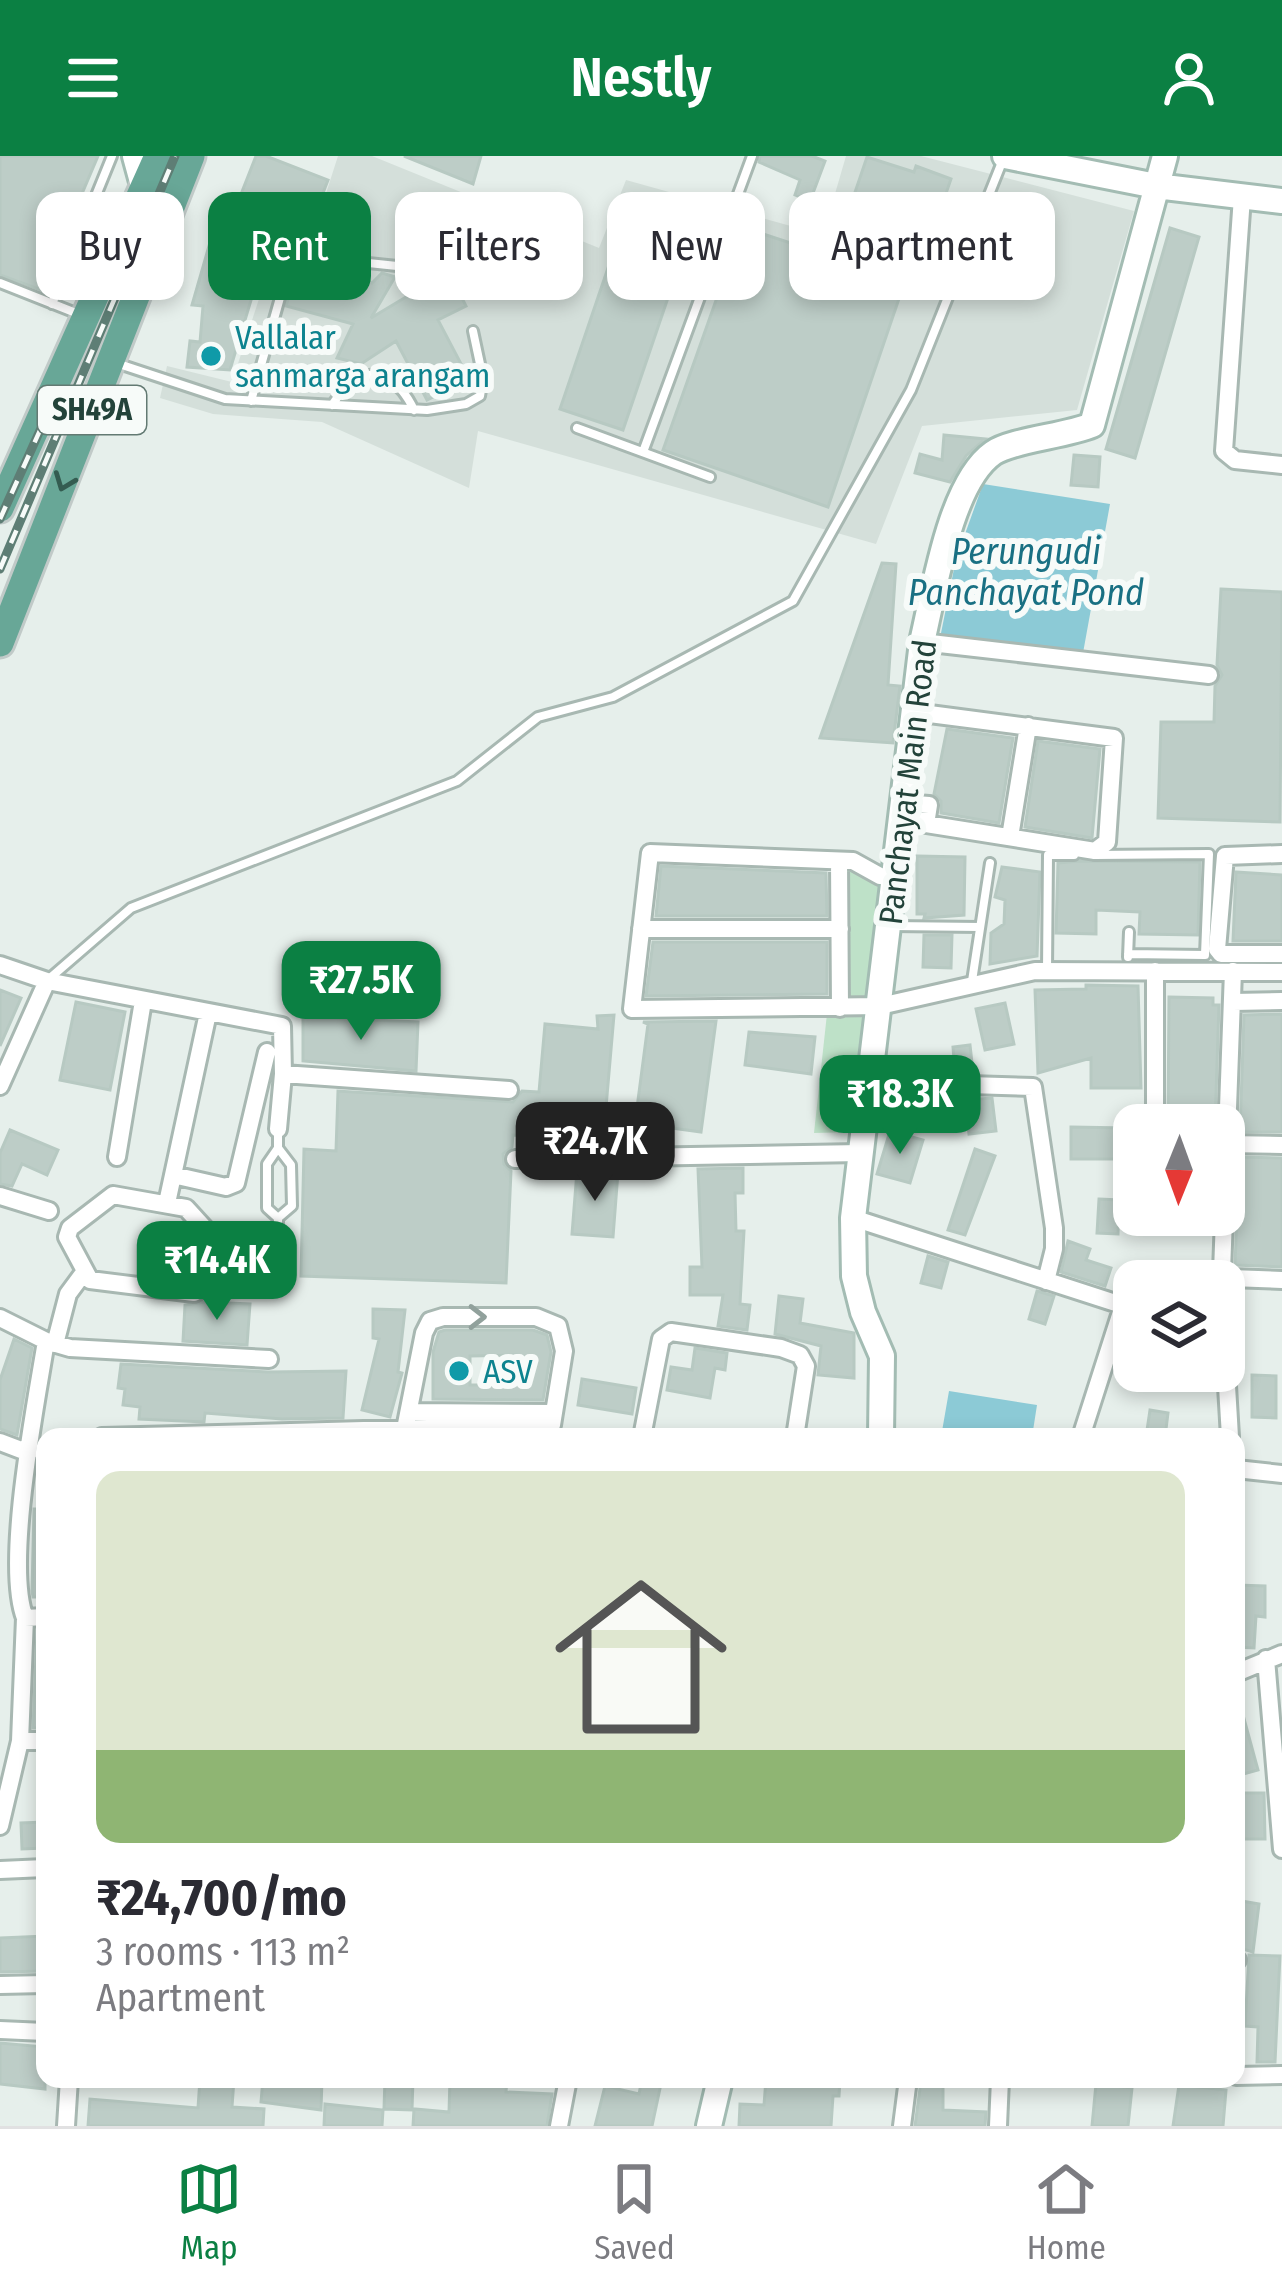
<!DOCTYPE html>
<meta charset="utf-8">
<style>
body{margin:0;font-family:"Fira Sans Condensed",sans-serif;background:#f7f7f7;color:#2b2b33;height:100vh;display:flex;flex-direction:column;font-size:45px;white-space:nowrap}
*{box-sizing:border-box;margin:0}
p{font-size:39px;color:#7c7c81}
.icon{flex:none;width:66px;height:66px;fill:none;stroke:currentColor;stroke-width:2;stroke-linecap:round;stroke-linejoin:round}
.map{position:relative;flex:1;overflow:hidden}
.side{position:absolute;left:36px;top:1272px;width:1209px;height:660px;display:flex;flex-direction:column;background:#fff;border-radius:24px;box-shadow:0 6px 18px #0003}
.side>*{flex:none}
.guide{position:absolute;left:36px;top:36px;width:1212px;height:108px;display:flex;gap:24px}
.needle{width:78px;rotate:181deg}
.fabs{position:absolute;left:1113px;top:948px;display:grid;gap:24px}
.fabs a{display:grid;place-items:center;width:132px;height:132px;border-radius:24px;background:#fff;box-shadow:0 6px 18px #0003;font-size:60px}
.price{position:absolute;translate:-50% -102px;padding:0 27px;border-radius:24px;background:#0b8043;color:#fff;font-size:39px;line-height:78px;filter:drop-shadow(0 3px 6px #0008)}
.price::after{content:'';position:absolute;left:50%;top:72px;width:36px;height:27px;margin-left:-18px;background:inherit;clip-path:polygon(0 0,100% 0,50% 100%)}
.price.selected{background:#222;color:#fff}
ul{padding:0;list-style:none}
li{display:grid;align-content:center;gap:24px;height:636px;padding:0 60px}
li+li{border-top:3px solid #e1e1e2}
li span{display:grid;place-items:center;height:372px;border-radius:24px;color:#555}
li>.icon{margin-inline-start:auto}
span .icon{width:216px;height:216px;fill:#fffc;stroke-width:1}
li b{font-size:51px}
.chip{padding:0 42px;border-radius:24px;background:#fff;box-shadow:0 6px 18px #0003;font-size:42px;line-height:108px}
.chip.selected{background:#0b8043;color:#fff}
header{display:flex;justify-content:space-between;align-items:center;height:156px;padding:0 60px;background:#0b8043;color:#fff;font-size:54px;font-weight:600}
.tabs{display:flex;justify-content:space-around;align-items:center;height:168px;border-top:3px solid #e1e1e2;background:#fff;font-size:33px;color:#7c7c81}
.tabs a{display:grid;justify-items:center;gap:6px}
.tabs .selected{color:#0b8043}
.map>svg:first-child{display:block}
.built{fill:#d4dfda}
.green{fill:#bee1c8}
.water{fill:#8ccad6}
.building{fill:#bdcdc7;stroke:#b7c9c2;stroke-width:3;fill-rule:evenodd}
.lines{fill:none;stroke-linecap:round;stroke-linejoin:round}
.lane-casing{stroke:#a8b8b2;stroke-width:14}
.street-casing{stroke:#a8b8b2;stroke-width:22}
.secondary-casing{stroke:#a3bcb3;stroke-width:30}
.primary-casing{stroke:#c1cac8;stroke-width:33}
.lane{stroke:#fff;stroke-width:8}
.street{stroke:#fff;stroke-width:16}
.secondary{stroke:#fff;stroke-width:24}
.primary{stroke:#68a797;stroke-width:27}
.rail-casing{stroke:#5e7e75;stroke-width:9}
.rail{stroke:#f7fbf9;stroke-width:4.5;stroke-dasharray:14;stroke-linecap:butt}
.oneway{stroke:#345c51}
.oneway2{stroke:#91a19c}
.culture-dot{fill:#0f9aa8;stroke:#f7fbf9;stroke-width:4.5}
.labels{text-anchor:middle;stroke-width:12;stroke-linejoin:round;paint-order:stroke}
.shield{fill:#f7fbf9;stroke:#637a73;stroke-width:3}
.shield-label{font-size:30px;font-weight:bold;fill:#23433a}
.culture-label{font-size:33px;fill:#0d838f;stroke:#f7fbf9;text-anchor:start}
.street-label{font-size:33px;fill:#23433a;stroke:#f7fbf9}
.water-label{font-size:36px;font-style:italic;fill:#197083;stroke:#f7fbf9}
</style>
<header><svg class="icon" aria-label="menu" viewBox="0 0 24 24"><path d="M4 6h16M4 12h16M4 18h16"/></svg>Nestly<svg class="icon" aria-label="person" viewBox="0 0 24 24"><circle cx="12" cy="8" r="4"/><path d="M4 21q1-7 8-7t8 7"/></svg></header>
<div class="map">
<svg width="1282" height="1970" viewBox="0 0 1282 1970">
<rect width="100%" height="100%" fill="#e6efeb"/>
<!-- built -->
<path class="built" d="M338 0H372L599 92 626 24 823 79 846 0H921L1134 55 1077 254 922 270 876 388 478 275 469 332 322 266 213 258 160 242 167 210 232 226 282 72 312 81Z"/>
<!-- green -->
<path class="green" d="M843 711 886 714 857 976 814 977Z"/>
<!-- water -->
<path class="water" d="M983 328 1110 348 1083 497 940 482 956 403Z
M949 1235 1037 1249 1032 1281H941Z"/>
<!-- building -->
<path class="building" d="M0 0H98L41 134 0 119Z
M256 0H266L328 24 309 73 238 46Z
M404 0H481L473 28Z
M760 0H812L825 5 810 45 795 39 800 24 759 6Z
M867 1 914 16 916 10 951 23 924 101 872 82 862 111 905 125 828 351 663 294 742 71 833 101Z
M626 59 689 80 623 274 560 253Z
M1170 72 1199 81 1135 302 1106 293Z
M211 83 267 91 230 214 187 211 190 185 200 186 203 150 192 149Z
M298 108 372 127 382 117 395 121 371 162 431 126 430 115 445 108 466 150 438 164 469 223 427 244 396 185 361 208 337 202 353 168 286 150Z
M944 279 985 283 966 300 950 326 915 317 920 298 942 304Z
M1074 299 1100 301 1098 331 1071 329Z
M882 407 896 408 888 529 900 530 893 587 820 582Z
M1221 433 1282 436 1280 666 1158 662 1161 566H1214L1215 530 1222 519 1217 509Z
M947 573 1013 582 999 667 941 657V645L934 638Z
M1038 585 1100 593 1092 682 1025 671Z
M917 700 965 701 964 759 924 762 925 758H917Z
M1079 705 1200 706 1198 779 1139 778 1140 756 1096 754V778L1056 777 1058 707Z
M661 710 826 717 827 760H656Z
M1002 711 1040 716 1037 800 990 808 991 777 1004 768 1005 744 995 741Z
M1236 716 1282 719V785H1233Z
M924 779H952L951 812 923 811Z
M653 786H827V838L646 840Z
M1086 829 1138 830 1141 932H1091V902L1038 917 1035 834 1086 833Z
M0 834 21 842 0 890Z
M1169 841 1213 842V849H1219L1215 969H1168Z
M76 846 125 856 110 934 60 924Z
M1005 847 1014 888 985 894 976 853Z
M1282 858V976H1240L1244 859Z
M614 859 603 986 513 979 512 991 503 998 504 1008 511 1015 506 1127 301 1120 304 993 336 995 338 935 513 946 522 935 539 936 545 868 598 873 597 860Z
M303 861 418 866 416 915 303 905Z
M716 865 701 976 635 967 648 868 643 866Z
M749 876 815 881 811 918 745 909Z
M970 889 973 916H955L953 891Z
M992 942 996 975 969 978 965 944Z
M1071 971 1126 972V1003H1071Z
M10 974 58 994 47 1019 22 1008 12 1030 0 1028V997Z
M890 975 923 984 910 1027 877 1018Z
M975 993 995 1000 965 1079 948 1074Z
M1239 1001 1282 1002V1111L1235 1109Z
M743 1012V1037H735L736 1075H744L740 1148 750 1149 747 1174 718 1170 723 1139H690V1111H702L698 1013Z
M577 1015 618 1016 613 1081 572 1078Z
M1099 1043 1119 1044 1118 1078 1097 1077Z
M1068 1085 1090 1093 1086 1104 1111 1112 1105 1130 1061 1116Z
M928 1100 948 1106 941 1132 921 1127Z
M1037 1135 1054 1140 1045 1168 1029 1163Z
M779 1140 803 1143 800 1167 854 1177V1222L818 1219 821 1190 775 1178Z
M205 1146 250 1148 247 1189 183 1185 185 1149Z
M373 1153 405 1154 398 1216 402 1217 390 1261 362 1254 379 1183 373 1182Z
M445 1174H533L547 1179 551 1196 543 1244 433 1243V1196L439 1176ZM516 1199V1229H470V1200Z
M14 1183 32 1192 17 1279 0 1273V1224Z
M695 1192 727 1197 725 1214 715 1212 710 1242 667 1234 671 1211 692 1214Z
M121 1208 268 1216 346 1215 343 1262 282 1263 205 1257 204 1266 139 1263 140 1251 123 1249 125 1233 118 1232Z
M1252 1219 1276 1220V1262L1252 1261Z
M582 1223 636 1232 632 1258 578 1249Z
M1150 1254 1168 1257 1165 1281H1146Z
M34 1353H45V1441H33L32 1435Z
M1236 1429 1265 1430V1461L1256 1460 1254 1492 1236 1491Z
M37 1474H45V1572H33Z
M1236 1548H1240L1258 1614 1236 1620Z
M1236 1637H1264L1265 1683H1236Z
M45 1666V1692L22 1693 21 1667Z
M1236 1744 1259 1748 1253 1796 1236 1791Z
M45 1780V1815L0 1816V1782Z
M1249 1799 1280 1800 1275 1906H1257L1258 1871 1245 1870Z
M0 1887 45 1891V1933L0 1928Z
M200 1923H234L232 1951 264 1953 263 1970H88L90 1943 198 1952Z
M263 1923H322L321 1954 261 1946Z
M385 1923H413L412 1954 384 1953Z
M450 1923H507L506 1936 552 1938 547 1970H413L414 1953 449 1956Z
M642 1923H662L652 1970H595L605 1930 639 1938Z
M766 1923H840L839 1940H833L831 1970H739L740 1948 764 1949Z
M921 1925H943V1954L986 1956 985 1970H915Z
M1096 1928 1132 1932 1128 1970H1092Z
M1179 1929 1226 1934 1223 1970H1173Z
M325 1948 383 1954 382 1970H324Z"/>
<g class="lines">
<!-- lane casing -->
<g class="lane-casing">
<path id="lane" d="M0 127 81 159
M52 148 112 0
M119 208 225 243 427 254 466 248 480 240 483 222 473 175
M251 245 292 99 397 110
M332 249 349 225C379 209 401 226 414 254
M577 272 710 321
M643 296 752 0
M1095 699 1209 698 1205 799 1128 798
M892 770 980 771
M1128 801 1129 776
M1047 814 1048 699H1074
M50 822 131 752 457 625 538 561 613 541 793 445 911 234 1004 1
M972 825 990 707
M278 1062 292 1050 291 1009 278 992V975
M278 1075V1062L267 1052V1008L278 992"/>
</g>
<!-- street casing -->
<g class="street-casing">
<path id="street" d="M1242 41 1224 295 1235 304 1282 309
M922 486 1209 519
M903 647 929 649 926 668 1095 695 1107 686 1114 582 914 556
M1010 681 1028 570
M1282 698 1225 700 1217 793 1221 798H1282
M839 705 840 852
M895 721 880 720 853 705 650 697 632 853 880 850 1035 815 1282 816
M641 773H840
M0 809 47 825 282 870 283 918 278 973
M1233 815 1222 1116 1230 1122 1282 1124
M1233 846 1282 845
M283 918 509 934
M870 926 1033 931 1054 1072V1093L1046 1125
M0 930 47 825
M1155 969V815
M1226 988 1282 989
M117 1001 143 845
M515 1003 860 997
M173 1019 226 1031 236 1027 267 896
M113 1039 186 1052 217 1086 205 1131 194 1137 90 1124 67 1081 70 1072Z
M0 1040 49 1055
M167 1047 208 857
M853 1062 1134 1153
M0 1162 46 1185 70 1192 269 1203
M1224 1179 1230 1281
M55 1188 68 1138 85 1115
M409 1256 554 1257
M102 1281 552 1269 564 1195 558 1170 536 1161H443L430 1165 424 1177 405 1273
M642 1281 661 1183 671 1176 781 1192 800 1199 806 1210 795 1281
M1081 1281 1123 1150
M0 1286 29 1297
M1236 1313 1282 1318
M25 1462 45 1461
M1266 1503 1282 1693
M1236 1517 1282 1498
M20 1585H45
M0 1670 20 1585 25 1462C4 1408 36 1247 46 1185
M0 1714 45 1712
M1236 1804H1237
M0 1829 45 1828
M0 1874 45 1876
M1236 1920 1282 1919
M66 1970 69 1923
M559 1970 568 1923
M902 1970 908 1923
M998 1970 1000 1923"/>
</g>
<!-- secondary casing -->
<g class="secondary-casing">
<path id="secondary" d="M135 0 144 33
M1005 0 1156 30 1282 45
M881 1281 882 1200 863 1156 854 1120 853 1062 922 486C934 436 950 327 993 297 1011 284 1066 280 1092 269L1165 0
M709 1970 720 1923"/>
</g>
<!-- primary casing -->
<g class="primary-casing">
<path id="primary" d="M0 352 158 0
M0 487 191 0"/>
</g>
<!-- lane -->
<use href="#lane" class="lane"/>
<!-- street -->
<use href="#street" class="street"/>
<!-- secondary -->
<use href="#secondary" class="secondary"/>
<!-- primary -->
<use href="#primary" class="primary"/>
<!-- rail casing -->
<g class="rail-casing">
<path id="rail" d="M0 363 42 270
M0 413 175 0"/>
</g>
<!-- rail -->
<use href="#rail" class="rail"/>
</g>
<!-- one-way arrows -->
<defs><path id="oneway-chevron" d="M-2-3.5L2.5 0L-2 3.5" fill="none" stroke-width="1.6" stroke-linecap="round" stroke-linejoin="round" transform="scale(3)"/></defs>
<use class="oneway" href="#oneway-chevron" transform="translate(64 326) rotate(111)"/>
<use class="oneway2" href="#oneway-chevron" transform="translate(477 1161)"/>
<!-- markers -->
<g class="culture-dot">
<circle cx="211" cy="200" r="12"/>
<circle cx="459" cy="1215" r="12"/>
</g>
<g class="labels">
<!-- shield labels -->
<rect class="shield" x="38" y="230" width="108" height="48" rx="9"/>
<g class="shield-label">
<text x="92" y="264">SH49A</text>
</g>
<!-- culture labels -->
<g class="culture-label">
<text x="235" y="193">Vallalar<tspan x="235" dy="38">sanmarga arangam</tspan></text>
<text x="483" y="1227">ASV</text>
</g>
<!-- street labels -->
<g class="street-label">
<text transform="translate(907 626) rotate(-83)" y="12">Panchayat Main Road</text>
</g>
<!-- water labels -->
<g class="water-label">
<text x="1026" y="408">Perungudi<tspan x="1026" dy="41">Panchayat Pond</tspan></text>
</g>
</g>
</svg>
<div class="fabs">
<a><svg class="needle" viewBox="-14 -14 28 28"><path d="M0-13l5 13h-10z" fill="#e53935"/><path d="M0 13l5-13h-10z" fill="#7c7c81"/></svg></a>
<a><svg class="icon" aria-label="layers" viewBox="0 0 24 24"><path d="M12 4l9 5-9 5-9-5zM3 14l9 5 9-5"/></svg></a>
</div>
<b class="price" style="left:361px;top:887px">₹27.5K</b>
<b class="price" style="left:900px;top:1001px">₹18.3K</b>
<b class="price selected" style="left:595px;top:1048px">₹24.7K</b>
<b class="price" style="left:217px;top:1167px">₹14.4K</b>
<div class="guide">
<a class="chip">Buy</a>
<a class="chip selected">Rent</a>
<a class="chip">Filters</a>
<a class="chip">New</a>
<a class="chip">Apartment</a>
</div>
<section class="side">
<ul>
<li><span style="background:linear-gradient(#dfe7d0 75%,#8fb573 0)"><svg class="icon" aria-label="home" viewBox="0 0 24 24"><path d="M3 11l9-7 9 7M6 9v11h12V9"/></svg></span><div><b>₹24,700/mo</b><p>3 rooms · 113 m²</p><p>Apartment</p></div></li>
</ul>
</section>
</div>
<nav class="tabs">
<a class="selected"><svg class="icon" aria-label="map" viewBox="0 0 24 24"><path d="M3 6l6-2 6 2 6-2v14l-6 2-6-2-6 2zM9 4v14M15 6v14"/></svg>Map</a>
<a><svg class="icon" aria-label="saved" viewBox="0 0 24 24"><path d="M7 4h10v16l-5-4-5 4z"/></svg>Saved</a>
<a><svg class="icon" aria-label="home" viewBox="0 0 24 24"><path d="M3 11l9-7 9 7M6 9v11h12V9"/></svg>Home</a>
</nav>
